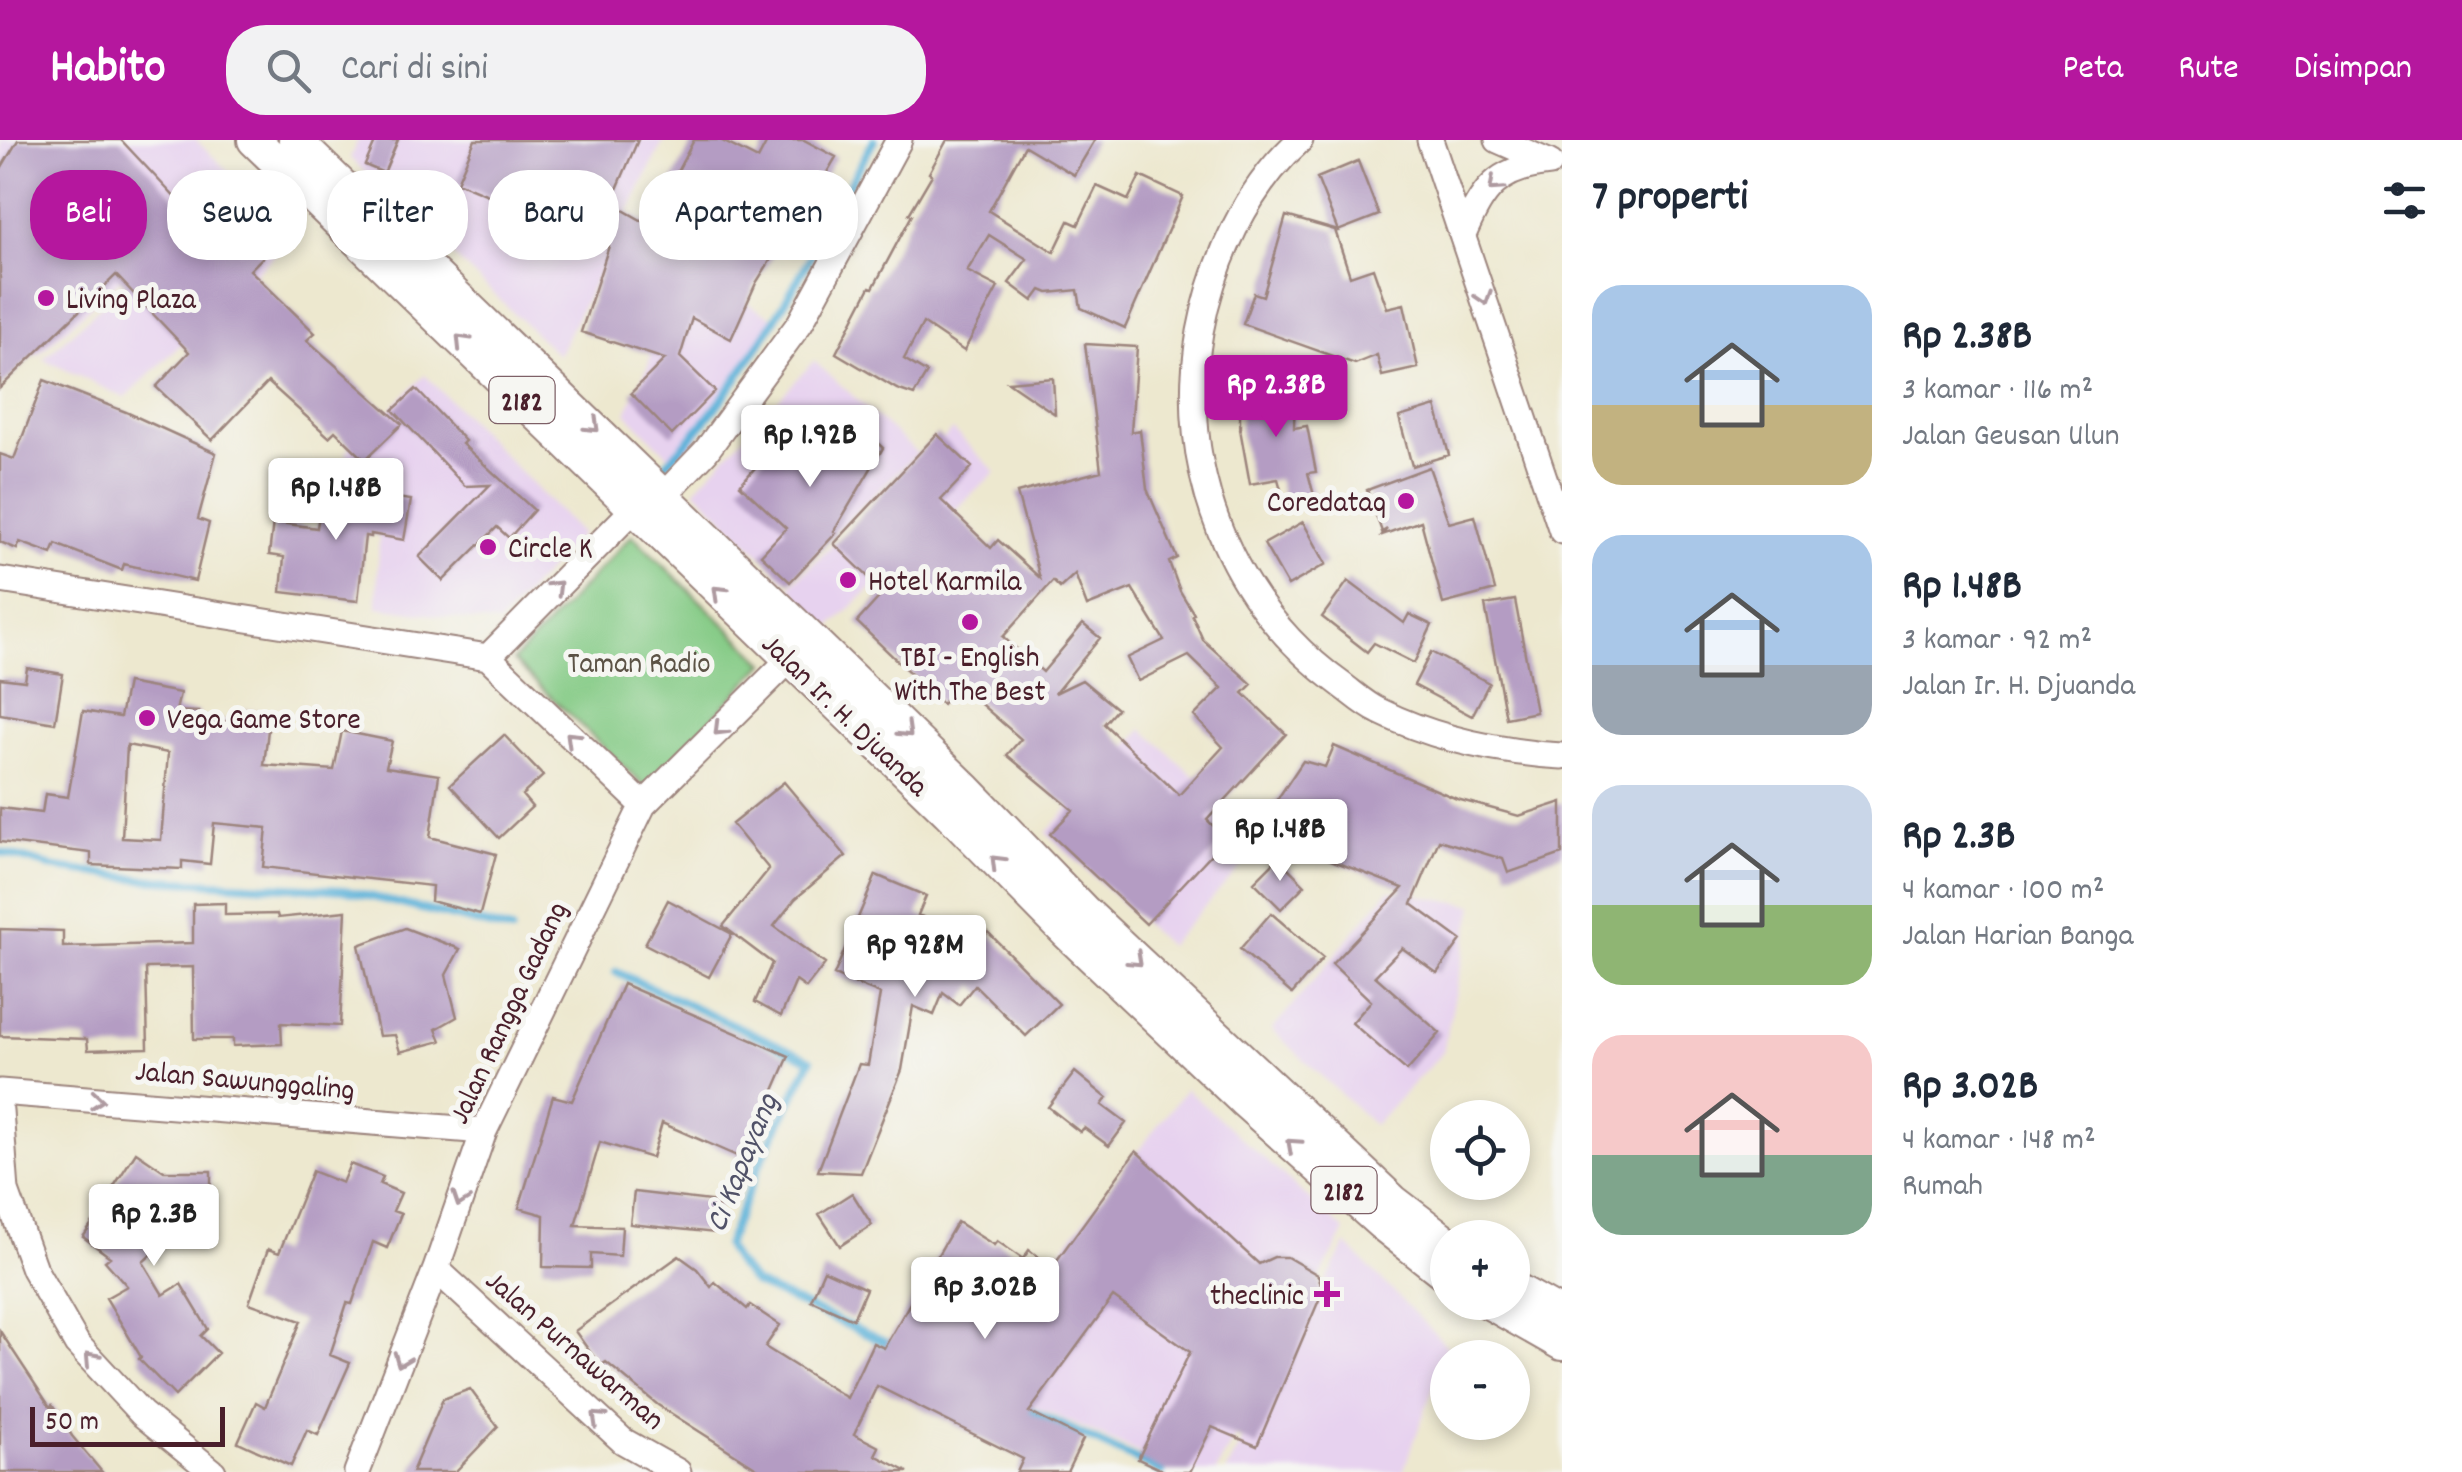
<!DOCTYPE html>
<html lang="id">
<meta charset="utf-8">
<style>
body{margin:0;font-family:Dekko,sans-serif;background:#f2f2f3;color:#1f2937;height:100vh;display:flex;flex-direction:column;font-size:38px;white-space:nowrap}
*{box-sizing:border-box;margin:0}
p{font-size:32px;color:#747a83}
.icon{flex:none;width:55px;height:55px;fill:none;stroke:currentColor;stroke-width:2;stroke-linecap:round;stroke-linejoin:round}
.map{position:relative;flex:1;overflow:hidden}
.sheet{display:flex;flex-direction:column;background:#fff;width:900px}
.sheet>*{flex:none}
.guide{position:absolute;left:30px;top:30px;width:950px;height:90px;display:flex;gap:20px}
.fabs{position:absolute;left:1430px;top:960px;display:grid;gap:20px}
.fabs a{display:grid;place-items:center;width:100px;height:100px;border-radius:50%;background:#fff;box-shadow:0 5px 15px #0003;font-size:50px}
.scale{position:absolute;left:30px;bottom:25px;width:195px;box-sizing:border-box;padding-left:10px;border:5px solid #4a1f2b;border-top:0;font-size:28px;line-height:35px;white-space:nowrap;color:#4a1f2b;-webkit-text-stroke:8px #f6f6f2;paint-order:stroke}
.price{position:absolute;translate:-50% -85px;padding:0 22px;border-radius:10px;background:#fff;color:#222;font-size:32px;line-height:65px;filter:drop-shadow(0 2px 5px #0008)}
.price::after{content:'';position:absolute;left:50%;top:60px;width:30px;height:22px;margin-left:-15px;background:inherit;clip-path:polygon(0 0,100% 0,50% 100%)}
.price.active{background:#b5179e;color:#fff}
ul{padding:0;list-style:none}
li{display:flex;align-items:center;gap:30px;height:250px;padding:0 30px}
li span{display:grid;place-items:center;flex:none;width:280px;height:200px;border-radius:30px;color:#555}
li>.icon{margin-inline-start:auto}
span .icon{width:120px;height:120px;fill:#fffc;stroke-width:1}
li b{font-size:42px}
h2{display:flex;justify-content:space-between;align-items:center;height:120px;padding:0 30px;font-size:42px}
.tag{padding:0 35px;border-radius:40px;background:#fff;box-shadow:0 5px 15px #0003;font-size:35px;line-height:90px}
.tag.active{background:#b5179e;color:#fff}
header{display:flex;align-items:center;gap:60px;box-sizing:border-box;height:140px;padding:0 50px;background:#b5179e;color:#fff}
header strong{font-size:48px}
nav{display:flex;gap:55px;margin-inline-start:auto;font-size:35px}
.search{width:700px;height:90px;background:#f2f2f3;display:flex;align-items:center;gap:25px;box-sizing:border-box;padding:0 35px;border-radius:40px;color:#747a83;font-size:38px}
main{display:flex;flex:1;min-height:0}
.map>svg:first-child{display:block}
.built{fill:#e7d2ef}
.green{fill:#85cb86;stroke:#687558;stroke-width:2.5}
.lines{fill:none;stroke-linecap:round;stroke-linejoin:round}
.stream{stroke:#5db2d9;stroke-width:8}
.building{fill:#b49cc3;fill-rule:evenodd}
.minor-casing{stroke:#9c847d;stroke-width:29}
.major-casing{stroke:#9c847d;stroke-width:36}
.minor{stroke:#fff;stroke-width:25}
.major{stroke:#fff;stroke-width:32}
.oneway{stroke:#ae9aa0}
.poi-dot{fill:#b5179e;stroke:#f6f6f2;stroke-width:4}
.labels{text-anchor:middle;stroke-width:10;stroke-linejoin:round;paint-order:stroke}
.shield{fill:#f6f6f2;stroke:#7e6067;stroke-width:2.5}
.shield-label{font-size:28px;font-weight:bold;fill:#4a1f2b}
.poi-label{font-size:30px;fill:#4a1f2b;stroke:#f6f6f2;text-anchor:start}
.park-label{font-size:30px;fill:#5c5346;stroke:#f6f6f2}
.street-label{font-size:30px;fill:#4a1f2b;stroke:#f6f6f2}
.water-label{font-size:32px;font-style:italic;fill:#515268;stroke:#f6f6f2}
</style>
<header>
<strong>Habito</strong>
<div class="search"><svg class="icon" aria-label="search" viewBox="0 0 24 24"><circle cx="10" cy="10" r="6"/><path d="M15 15l6 6"/></svg>Cari di sini</div>
<nav><a>Peta</a><a>Rute</a><a>Disimpan</a></nav>
</header>
<main>
<div class="map">
<svg width="1562" height="1332" viewBox="0 0 1562 1332">
<rect width="100%" height="100%" fill="#f6f6f2"/>
<filter id="ink" filterUnits="userSpaceOnUse"><feTurbulence type="fractalNoise" baseFrequency=".01" numOctaves="2"/><feDisplacementMap in="SourceGraphic" scale="20" xChannelSelector="R" yChannelSelector="G"/><feConvolveMatrix kernelMatrix="1 2 1 2 8 2 1 2 1" color-interpolation-filters="sRGB"/></filter>
<filter id="wash" filterUnits="userSpaceOnUse"><feTurbulence type="fractalNoise" baseFrequency=".0048" numOctaves="4" result="noise"/><feDisplacementMap in="SourceGraphic" scale="40" xChannelSelector="R" yChannelSelector="G"/><feGaussianBlur stdDeviation="2.25" result="paint"/><feColorMatrix in="noise" values="0 0 0 0 0 0 0 0 0 0 0 0 0 0 0 0 0 1.4 0 .05"/><feComposite in="paint" operator="in"/></filter>
<g filter="url(#wash)">
<rect width="100%" height="100%" fill="#ede8cf"/>
<!-- built -->
<path class="built" d="M1 0H196L232 35 38 215 0 199Z
M358 0H664L558 215 350 18Z
M236 44 290 100 125 258 43 219Z
M681 127 778 180 690 309 675 322 626 273 647 228Z
M814 221 917 313 785 440 695 349Z
M425 235 581 394 498 484 377 467 380 353 345 313Z
M953 290 996 332 828 489 790 446Z
M1143 589 1265 701 1168 806 1046 693Z
M1389 750 1474 765 1443 912 1374 985 1272 890Z
M1186 949 1345 1091 1216 1332H1182L964 1235Z
M1346 1104 1448 1207 1403 1332H1226Z"/>
<!-- green -->
<path class="green" d="M632 395 765 523 646 648 513 521Z"/>
<g class="lines">
<!-- stream -->
<path class="stream" d="M666 324C753 239 815 106 874 0
M0 712 56 728 141 739 344 750 511 791
M616 832 811 920 760 1023 726 1106 735 1122 754 1143 895 1207
M1021 1266 1162 1332"/>
</g>
<g id="blocks">
<!-- building -->
<path class="building" d="M18 0H121L197 81 214 64 264 116 250 130 315 193 307 200 402 284 365 320 335 291 329 297 268 242 212 300 156 247 189 212 116 135 0 248V30Z
M376 0H398L384 33 365 25Z
M475 0H638L611 63 669 96 689 60 668 49 694 0H720L758 19 768 0H804L836 17 793 91 790 89 756 143 731 199 692 178 680 217 715 251 672 295 631 253 665 219 581 192 609 106 457 42Z
M947 0H1095L1074 35 1025 6 989 71 1054 112 1069 81 1078 85 1097 46 1128 60 1140 36 1183 56 1125 188 1081 168 1078 150 1048 153 1041 150 1033 161 1009 143 1027 119 989 95 967 131 998 147 964 211 923 183 904 219 927 233 914 255 897 249 836 213 870 147 873 148 912 75 909 74 932 35 929 33Z
M1358 21 1379 75 1338 91 1317 38Z
M1286 76 1335 90 1350 136 1373 128 1387 168 1404 164 1418 228 1382 236 1377 215 1355 224 1243 184 1254 153 1263 156Z
M1085 204 1137 207 1131 292 1140 290 1147 349 1177 418 1169 422 1180 451 1194 474 1192 475 1203 500 1252 544 1243 553 1286 594 1207 680 1226 698 1146 784 1050 694 1073 670 1007 615 1021 599 959 545 942 564 857 482 884 452 834 404 937 294 972 327 941 360 991 408 998 400 1040 438 1017 353 1101 331ZM1075 434 1087 466 1132 448 1164 500 1127 518 1138 541 1189 516 1222 548 1194 576 1223 607 1179 655 1104 584 1117 569 1082 540 1055 553 1100 498 1083 484 1043 532 1003 497 1053 441 1060 448Z
M1053 238 1055 274 1008 242Z
M44 240 126 272 216 313 198 379 209 383 195 441 124 424 122 430 56 404 52 414 20 402 17 409 0 402V314L14 319Z
M1240 240H1295L1294 288 1307 286 1316 332 1308 333 1316 363 1287 371 1278 339 1250 344 1240 289Z
M416 249 465 301 462 304 534 370 509 398 497 387 443 441 419 417 490 345 465 346 393 270Z
M1436 266 1449 315 1412 326 1399 277Z
M852 279 883 308 834 391 836 393 790 442 761 415 786 388 740 345 796 281 825 307Z
M1429 327 1449 383 1475 376 1495 450 1443 464 1421 381 1382 395 1387 389 1382 392 1367 350Z
M323 348 411 360 404 400 371 394V397L365 396 358 461 281 452 284 417 269 415 273 382 317 388Z
M1303 382 1326 424 1288 446 1264 404Z
M1348 441 1404 483 1409 474 1432 485 1414 523 1374 503 1367 512 1322 477Z
M1515 460 1536 572 1506 578 1485 465Z
M1431 512 1489 543 1472 576 1414 545Z
M27 528 63 534 55 583 0 574V538L25 541Z
M127 543 180 553 176 571 199 572 198 578 238 582 240 569 270 572 264 625 334 630 342 591 392 601 386 627 439 635 430 697 496 714 480 774 431 761 432 746 263 727 267 688 214 683 210 724 182 721V729L91 725V713L0 702V668L42 673 45 654 68 657 83 571 120 577ZM127 605 168 613 161 700 122 698Z
M504 595 543 636 522 655 532 667 499 698 450 645Z
M1334 606 1457 659 1519 676 1562 662V714L1508 733 1503 719 1439 700 1412 764 1461 800 1437 833 1402 808 1375 836 1440 893 1407 931 1352 883 1371 861 1332 824 1403 748 1256 691 1303 621 1325 627Z
M784 642 846 716 795 759 774 786 825 824 806 848 796 841 781 876 755 862 772 823 723 786 769 729 732 684Z
M1278 718 1305 745 1281 769 1254 742Z
M876 735 926 756 918 775 979 802 988 792 1059 864 1026 896 975 845 959 865 943 853 934 875 913 866 902 930 861 1033 818 1031 859 924 868 925 880 854 834 835Z
M668 760 732 794 709 837 645 804Z
M225 763V775L277 774 278 778 346 771 340 886 281 883 282 904 233 906V899H194L193 827 146 828 148 908 88 910 87 899 0 896V789L63 791V807L193 803V764Z
M1271 773 1323 818 1292 854 1240 809Z
M405 788 460 809 446 835 457 877 436 889 441 901 400 912 395 895 379 896 359 805Z
M623 844 789 916 744 1019 662 983 652 1018 600 1002 575 1085 622 1087 620 1116 591 1114V1128L543 1127 544 1075 519 1068 553 956 572 961Z
M1075 932 1107 958 1102 965 1126 983 1109 1006 1084 988 1080 992 1048 967Z
M1136 1011 1259 1124 1274 1117H1287L1318 1135 1321 1144 1319 1160 1257 1306 1212 1287 1190 1332H1166L1138 1319 1190 1212 1113 1157 1029 1272 1083 1299 1067 1332H1017L1023 1319 877 1246 854 1294 879 1307 875 1315 908 1332H763L658 1265 606 1222 600 1226 575 1191 679 1116 697 1129 711 1147 715 1142 747 1169 750 1165 780 1185 765 1207 847 1258 873 1203 884 1208 957 1082 994 1105 997 1101 1023 1119 1029 1110 1052 1127Z
M136 1012 164 1031H211V1074H141L166 1101 143 1122 163 1155 181 1144 208 1189 201 1196 218 1213 175 1256 139 1219 141 1217 106 1158 127 1146 105 1121 110 1117 83 1097 112 1056 109 1054Z
M350 1024 383 1037 380 1044 401 1053 393 1071 401 1074 387 1108 373 1102 352 1164 347 1163 330 1215 350 1223 318 1295 307 1290 291 1326 238 1302 256 1262 265 1267 301 1181 249 1163 268 1109 279 1113 312 1031 342 1043Z
M634 1052 719 1062 715 1093 630 1084Z
M852 1053 872 1085 840 1106 819 1074Z
M824 1130 866 1149 853 1179 811 1160Z
M0 1191 50 1267 52 1265 72 1296 102 1332H0Z
M470 1249 498 1287 455 1332H412L443 1259Z"/>
</g>
</g>
<g filter="url(#ink)">
<use href="#blocks" fill-opacity="0" stroke="#9c847d" stroke-width="2.5"/>
<g class="lines">
<!-- minor casing -->
<g class="minor-casing">
<path id="minor" d="M1300 0C1246 48 1213 122 1200 192 1176 328 1229 464 1342 545 1354 554 1366 565 1379 571 1437 600 1498 612 1562 616
M1430 0 1562 391
M1498 0 1548 22
M1463 95C1483 49 1497 28 1550 23
M664 355 706 311 800 183 899 0
M0 440 488 517
M488 517 643 665
M488 517 633 370
M0 952 484 991
M0 971 6 1051 34 1129 77 1204 142 1274 213 1332
M436 1129 623 1301 678 1332
M357 1332 436 1129 484 991 643 665 803 506"/>
</g>
<!-- major casing -->
<g class="major-casing">
<path id="major" d="M254 0 948 672 1067 793 1243 960 1382 1084 1448 1136
M295 0 967 650 1085 772 1393 1061 1448 1103
M1512 1147 1562 1175
M1488 1162 1562 1204"/>
</g>
<!-- minor -->
<use href="#minor" class="minor"/>
<!-- major -->
<use href="#major" class="major"/>
</g>
<!-- one-way arrows -->
<defs><path id="oneway-chevron" d="M-2-3.5L2.5 0L-2 3.5" fill="none" stroke-width="1.6" stroke-linecap="round" stroke-linejoin="round" transform="scale(2.5)"/></defs>
<g class="oneway">
<use href="#oneway-chevron" transform="translate(1495 45) rotate(138)"/>
<use href="#oneway-chevron" transform="translate(1484 158) rotate(72)"/>
<use href="#oneway-chevron" transform="translate(462 201) rotate(-134)"/>
<use href="#oneway-chevron" transform="translate(593 286) rotate(44)"/>
<use href="#oneway-chevron" transform="translate(556 447) rotate(-45)"/>
<use href="#oneway-chevron" transform="translate(719 452) rotate(-136)"/>
<use href="#oneway-chevron" transform="translate(720 589) rotate(135)"/>
<use href="#oneway-chevron" transform="translate(906 591) rotate(44)"/>
<use href="#oneway-chevron" transform="translate(572 598) rotate(-136)"/>
<use href="#oneway-chevron" transform="translate(997 722) rotate(-135)"/>
<use href="#oneway-chevron" transform="translate(1136 820) rotate(43)"/>
<use href="#oneway-chevron" transform="translate(97 960) rotate(5)"/>
<use href="#oneway-chevron" transform="translate(1293 1005) rotate(-138)"/>
<use href="#oneway-chevron" transform="translate(460 1060) rotate(109)"/>
<use href="#oneway-chevron" transform="translate(91 1218) rotate(-133)"/>
<use href="#oneway-chevron" transform="translate(401 1220) rotate(111)"/>
<use href="#oneway-chevron" transform="translate(598 1278) rotate(-137)"/>
</g>
</g>
<!-- markers -->
<g class="poi-dot">
<circle cx="46" cy="158" r="10"/>
<circle cx="1406" cy="361" r="10"/>
<circle cx="488" cy="407" r="10"/>
<circle cx="848" cy="440" r="10"/>
<circle cx="970" cy="482" r="10"/>
<circle cx="147" cy="578" r="10"/>
<path d="M1322 1139h10v10h10v10h-10v10h-10v-10h-10v-10h10z"/>
</g>
<g class="labels">
<!-- shield labels -->
<g class="shield">
<rect x="489.5" y="237" width="65" height="46" rx="8"/>
<rect x="1311.5" y="1027" width="65" height="46" rx="8"/>
</g>
<g class="shield-label">
<text x="522" y="270">2182</text>
<text x="1344" y="1060">2182</text>
</g>
<!-- poi labels -->
<g class="poi-label">
<text x="66" y="168">Living Plaza</text>
<text x="1386" y="371" text-anchor="end">Coredataq</text>
<text x="508" y="417">Circle K</text>
<text x="868" y="450">Hotel Karmila</text>
<text x="970" y="526" text-anchor="middle">TBI - English<tspan x="970" dy="34">With The Best</tspan></text>
<text x="167" y="588">Vega Game Store</text>
<text x="1304" y="1164" text-anchor="end">theclinic</text>
</g>
<!-- park labels -->
<g class="park-label">
<text x="639" y="532">Taman Radio</text>
</g>
<!-- street labels -->
<g class="street-label">
<text transform="translate(846 574) rotate(44)" y="10">Jalan Ir. H. Djuanda</text>
<text transform="translate(507 872) rotate(-65)" y="10">Jalan Rangga Gadang</text>
<text transform="translate(245 939) rotate(5)" y="10">Jalan Sawunggaling</text>
<text transform="translate(576 1209) rotate(41)" y="10">Jalan Purnawarman</text>
</g>
<!-- water labels -->
<g class="water-label">
<text transform="translate(740 1022) rotate(-68)" y="11">Ci Kapayang</text>
</g>
</g>
</svg>
<div class="fabs">
<a><svg class="icon" aria-label="locate" viewBox="0 0 24 24"><circle cx="12" cy="12" r="6"/><path d="M12 2v4M12 18v4M2 12h4M18 12h4"/></svg></a>
<a>+</a>
<a>−</a>
</div>
<div class="scale">50 m</div>
<b class="price active" style="left:1276px;top:300px">Rp 2.38B</b>
<b class="price" style="left:810px;top:350px">Rp 1.92B</b>
<b class="price" style="left:336px;top:403px">Rp 1.48B</b>
<b class="price" style="left:1280px;top:744px">Rp 1.48B</b>
<b class="price" style="left:915px;top:860px">Rp 928M</b>
<b class="price" style="left:154px;top:1129px">Rp 2.3B</b>
<b class="price" style="left:985px;top:1202px">Rp 3.02B</b>
<div class="guide">
<a class="tag active">Beli</a>
<a class="tag">Sewa</a>
<a class="tag">Filter</a>
<a class="tag">Baru</a>
<a class="tag">Apartemen</a>
</div>
</div>
<section class="sheet">
<h2>7 properti<svg class="icon" aria-label="filters" viewBox="0 0 24 24"><path d="M4 7h16M4 17h16"/><circle cx="9" cy="7" r="2"/><circle cx="15" cy="17" r="2"/></svg></h2>
<ul>
<li><span style="background:linear-gradient(#a9c7e8 60%,#c2b280 0)"><svg class="icon" aria-label="home" viewBox="0 0 24 24"><path d="M3 11l9-7 9 7M6 9v11h12V9"/></svg></span><div><b>Rp 2.38B</b><p>3 kamar · 116 m²</p><p>Jalan Geusan Ulun</p></div></li>
<li><span style="background:linear-gradient(#a9c7e8 65%,#9aa5b1 0)"><svg class="icon" aria-label="home" viewBox="0 0 24 24"><path d="M3 11l9-7 9 7M6 9v11h12V9"/></svg></span><div><b>Rp 1.48B</b><p>3 kamar · 92 m²</p><p>Jalan Ir. H. Djuanda</p></div></li>
<li><span style="background:linear-gradient(#c9d6e8 60%,#8fb573 0)"><svg class="icon" aria-label="home" viewBox="0 0 24 24"><path d="M3 11l9-7 9 7M6 9v11h12V9"/></svg></span><div><b>Rp 2.3B</b><p>4 kamar · 100 m²</p><p>Jalan Harian Banga</p></div></li>
<li><span style="background:linear-gradient(#f6c9c9 60%,#7fa58c 0)"><svg class="icon" aria-label="home" viewBox="0 0 24 24"><path d="M3 11l9-7 9 7M6 9v11h12V9"/></svg></span><div><b>Rp 3.02B</b><p>4 kamar · 148 m²</p><p>Rumah</p></div></li>
</ul>
</section>
</main>
